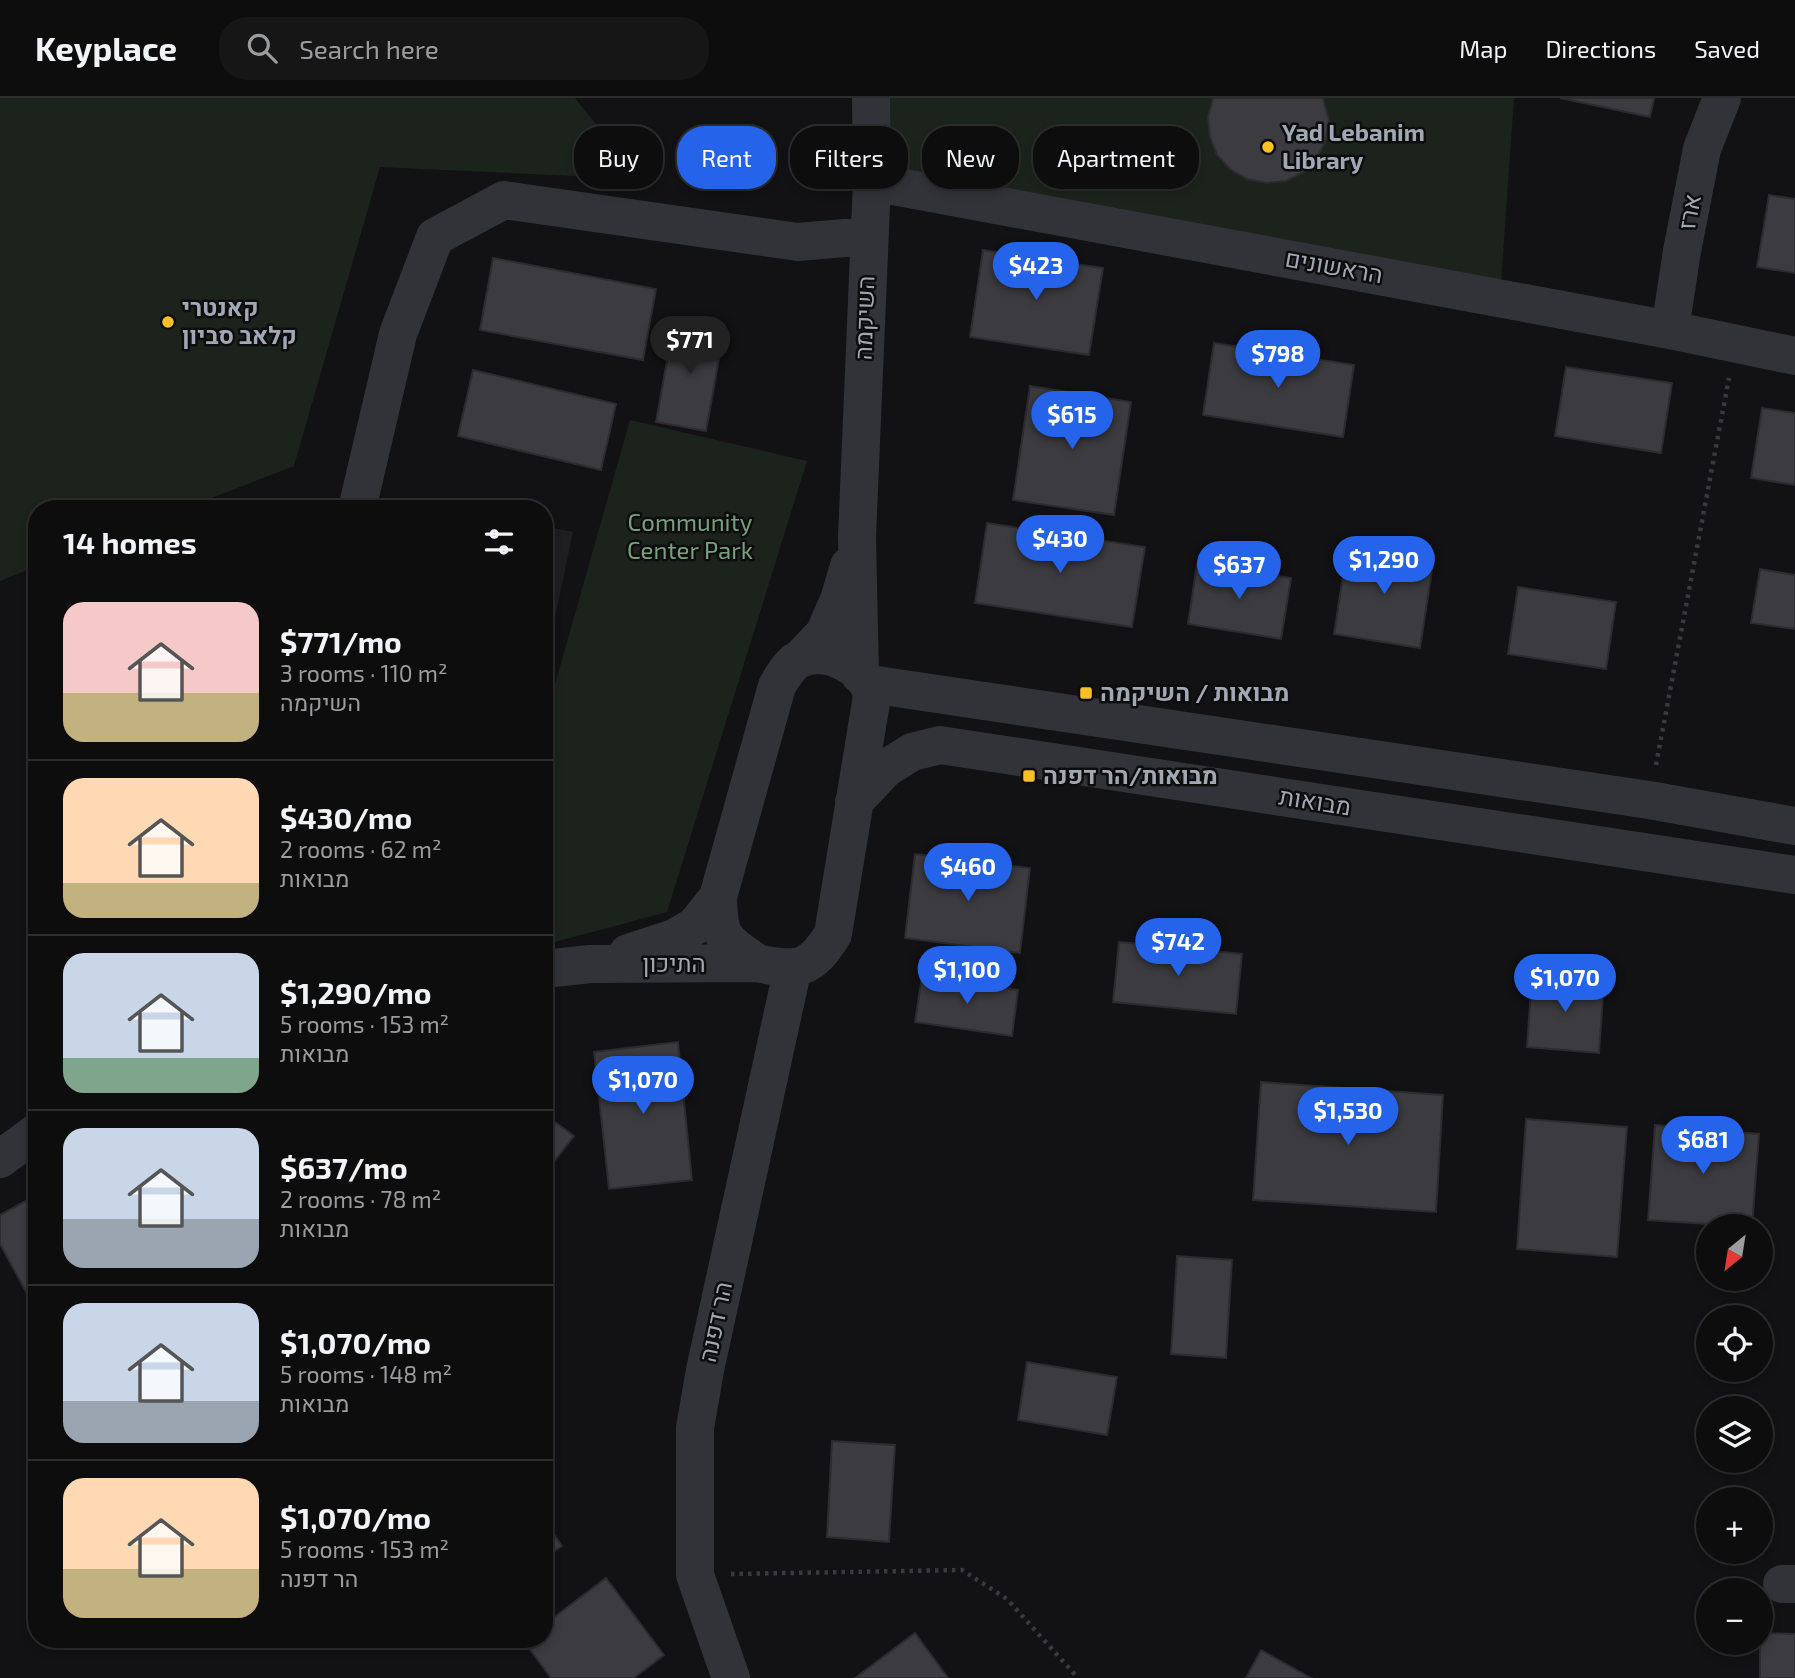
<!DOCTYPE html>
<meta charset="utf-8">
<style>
body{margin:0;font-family:"Exo 2",Heebo,sans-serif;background:#171617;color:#f1f3f6;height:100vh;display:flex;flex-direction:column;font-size:26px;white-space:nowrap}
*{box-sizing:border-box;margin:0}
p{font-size:23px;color:#9b9c9e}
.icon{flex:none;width:38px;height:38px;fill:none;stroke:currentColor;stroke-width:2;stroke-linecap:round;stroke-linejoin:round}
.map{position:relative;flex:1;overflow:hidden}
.side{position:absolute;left:28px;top:402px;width:525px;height:1148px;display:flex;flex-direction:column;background:#0e0d0e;border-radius:28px;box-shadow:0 4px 10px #0003,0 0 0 2px #2e2d2e}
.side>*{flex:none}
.guide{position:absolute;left:574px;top:28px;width:665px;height:63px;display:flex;gap:14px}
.needle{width:46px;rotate:210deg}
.controls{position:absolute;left:1696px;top:1116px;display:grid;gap:14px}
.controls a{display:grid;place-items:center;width:77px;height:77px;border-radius:50%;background:#0e0d0e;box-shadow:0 4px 10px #0003,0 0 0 2px #2e2d2e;font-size:35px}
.price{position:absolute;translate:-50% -60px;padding:0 16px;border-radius:24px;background:#2563eb;color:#fff;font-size:23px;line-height:46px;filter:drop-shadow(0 2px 4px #0008)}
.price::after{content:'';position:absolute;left:50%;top:42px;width:21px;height:16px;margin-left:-10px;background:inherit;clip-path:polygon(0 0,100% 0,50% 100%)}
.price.active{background:#222;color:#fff}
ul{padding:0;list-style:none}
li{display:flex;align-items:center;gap:21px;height:175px;padding:0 35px}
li+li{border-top:2px solid #2e2d2e}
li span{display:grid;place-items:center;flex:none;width:196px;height:140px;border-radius:21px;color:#555}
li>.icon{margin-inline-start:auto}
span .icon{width:84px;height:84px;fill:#fffc;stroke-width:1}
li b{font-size:30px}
h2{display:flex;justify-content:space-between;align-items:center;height:84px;padding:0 35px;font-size:30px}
.tag{padding:0 24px;border-radius:28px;background:#0e0d0e;box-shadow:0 4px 10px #0003,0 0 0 2px #2e2d2e;font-size:24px;line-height:63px}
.tag.active{background:#2563eb;color:#fff}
header{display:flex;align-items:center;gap:42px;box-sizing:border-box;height:98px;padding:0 35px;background:#0e0d0e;border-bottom:2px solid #2e2d2e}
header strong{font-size:33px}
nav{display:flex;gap:38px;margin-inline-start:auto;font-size:24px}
.search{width:490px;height:63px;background:#171617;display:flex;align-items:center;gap:18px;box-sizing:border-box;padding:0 24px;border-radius:28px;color:#9b9c9e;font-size:26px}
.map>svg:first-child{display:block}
.built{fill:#1e1d20}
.green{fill:#1c231d}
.building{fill:#3c3c40;stroke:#2c2b2f;stroke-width:2}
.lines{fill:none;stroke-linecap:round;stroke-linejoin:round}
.path{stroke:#383a3f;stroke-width:4.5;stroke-dasharray:3.5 5;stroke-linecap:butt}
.minor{stroke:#323338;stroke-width:38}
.poi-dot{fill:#f7c025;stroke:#0d0d0e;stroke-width:2.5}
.labels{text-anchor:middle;stroke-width:5;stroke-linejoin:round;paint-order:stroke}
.poi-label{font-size:24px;font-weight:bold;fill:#a2a7b4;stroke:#0d0d0e;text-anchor:start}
.street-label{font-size:24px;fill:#a2a7b4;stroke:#0d0d0e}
.park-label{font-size:24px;fill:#78a07e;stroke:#0d0d0e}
</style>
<header>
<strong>Keyplace</strong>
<div class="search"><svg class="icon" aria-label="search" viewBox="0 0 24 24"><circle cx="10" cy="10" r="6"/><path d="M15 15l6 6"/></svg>Search here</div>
<nav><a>Map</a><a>Directions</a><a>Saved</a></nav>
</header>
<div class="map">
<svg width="1795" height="1580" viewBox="0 0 1795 1580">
<rect width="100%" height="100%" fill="#121113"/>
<!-- built -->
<path class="built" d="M544 428 573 434 544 572Z"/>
<!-- green -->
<path class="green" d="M0 0H575L640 81 380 69 294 368 183 411H37V468L0 483Z
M871 0H1514L1500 200 872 84Z
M630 322 807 363 667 814 544 847V625Z"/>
<!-- building -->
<path class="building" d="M1213 0H1323L1329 22 1326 42 1317 60 1304 74 1286 83 1266 85 1247 81 1230 71 1217 57 1210 39 1208 19Z
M1560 0H1654L1650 19Z
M1769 97 1795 101V175L1757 169Z
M983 152 1103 170 1089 257 970 239Z
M493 160 656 191 643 262 480 232Z
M674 224 724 233 706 333 656 324Z
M1214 245 1354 267 1343 339 1203 317Z
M1566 269 1672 285 1661 355 1555 338Z
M473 272 616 306 601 372 458 338Z
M1030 288 1131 304 1114 417 1013 402Z
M1762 310 1795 315V387L1751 380Z
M987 425 1145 449 1132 529 975 505Z
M1348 446 1434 459 1420 550 1334 536Z
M1197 466 1291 480 1281 541 1188 526Z
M1760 471 1795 477V531L1751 525Z
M1518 489 1616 504 1606 571 1508 556Z
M915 756 1030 770 1020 855 905 840Z
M1119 844 1242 856 1236 916 1113 904Z
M922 878 1018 892 1012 938 915 924Z
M1532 878 1604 884 1599 955 1527 949Z
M678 944 692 1082 609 1091 594 954Z
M1261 984 1443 997 1436 1114 1253 1102Z
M544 1016 574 1038 544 1076Z
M1526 1021 1627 1029 1617 1159 1517 1151Z
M1655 1027 1759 1036 1752 1129 1648 1122Z
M37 1097V1214L0 1146V1117Z
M1177 1158 1232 1162 1226 1260 1171 1256Z
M1027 1264 1117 1279 1107 1337 1018 1322Z
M832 1343 895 1347 889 1444 827 1439Z
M544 1422 562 1448 544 1460Z
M606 1480 664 1557 634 1580H551L523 1542H544V1527Z
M915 1535 948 1580H855Z
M1760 1535 1795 1536V1580H1760Z
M1261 1552 1311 1580H1246Z"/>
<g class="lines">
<!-- path -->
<path class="path" d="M1656 667 1729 280
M731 1476 962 1472 1007 1501 1078 1580"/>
<!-- minor -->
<path class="minor" d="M872 84 1670 232 1795 258
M1670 232 1682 153 1702 51 1722 0
M357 411 398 236 435 139 504 102 798 144 868 138
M801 560 824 536 839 502 849 468
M860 577 857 439 872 84 871 0
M870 586 1649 702 1795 728
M854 704 885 671 912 654 940 647 1795 777
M628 855 674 840 695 828 718 799
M544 871 590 866 757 865C798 874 811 872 833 836L872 598C867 570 830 550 802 560 790 564 783 578 777 588L718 799C719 843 724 841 757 865
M0 1061 37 1034
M1782 1486H1795
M731 1580 695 1477V1330L705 1272 793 869"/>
</g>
<!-- markers -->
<g class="poi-dot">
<circle cx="1268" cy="49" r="7"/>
<circle cx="168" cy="224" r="7"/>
<rect x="1079" y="588" width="14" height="14" rx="3.5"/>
<rect x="1022" y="671" width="14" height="14" rx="3.5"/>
</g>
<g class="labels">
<!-- poi labels -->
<g class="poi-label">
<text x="1282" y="43">Yad Lebanim<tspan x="1282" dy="28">Library</tspan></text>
<text x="182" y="218">קאנטרי<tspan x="182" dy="28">קלאב סביון</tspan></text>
<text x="1100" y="603">מבואות / השיקמה</text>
<text x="1043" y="686">מבואות/הר דפנה</text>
</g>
<!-- street labels -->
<g class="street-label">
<text transform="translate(1690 114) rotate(-79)" y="8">ארז</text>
<text transform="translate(1334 169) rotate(10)" y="8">הראשונים</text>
<text transform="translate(865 220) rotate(-88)" y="8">השיקמה</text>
<text transform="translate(1315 704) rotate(9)" y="8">מבואות</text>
<text x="674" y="874">התיכון</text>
<text transform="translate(716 1224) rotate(-78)" y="8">הר דפנה</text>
</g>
<!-- park labels -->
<g class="park-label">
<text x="690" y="433">Community<tspan x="690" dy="28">Center Park</tspan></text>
</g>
</g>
</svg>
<div class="controls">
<a><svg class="needle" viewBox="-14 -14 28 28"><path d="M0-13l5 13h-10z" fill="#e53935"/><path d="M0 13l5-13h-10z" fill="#9b9c9e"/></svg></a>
<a><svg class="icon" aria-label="locate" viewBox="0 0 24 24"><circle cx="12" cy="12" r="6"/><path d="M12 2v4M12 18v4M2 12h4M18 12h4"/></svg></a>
<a><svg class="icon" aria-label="layers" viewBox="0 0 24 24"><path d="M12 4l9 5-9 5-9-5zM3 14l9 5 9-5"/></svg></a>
<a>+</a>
<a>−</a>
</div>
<b class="price" style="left:1036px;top:204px">$423</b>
<b class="price active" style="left:690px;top:278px">$771</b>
<b class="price" style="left:1278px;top:292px">$798</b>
<b class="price" style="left:1072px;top:353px">$615</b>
<b class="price" style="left:1060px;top:477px">$430</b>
<b class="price" style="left:1384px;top:498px">$1,290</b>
<b class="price" style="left:1239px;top:503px">$637</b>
<b class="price" style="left:968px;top:805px">$460</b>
<b class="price" style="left:1178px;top:880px">$742</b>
<b class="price" style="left:967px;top:908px">$1,100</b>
<b class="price" style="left:1565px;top:916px">$1,070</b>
<b class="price" style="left:643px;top:1018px">$1,070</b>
<b class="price" style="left:1348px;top:1049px">$1,530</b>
<b class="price" style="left:1703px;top:1078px">$681</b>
<div class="guide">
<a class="tag">Buy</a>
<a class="tag active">Rent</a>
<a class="tag">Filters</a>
<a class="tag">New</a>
<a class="tag">Apartment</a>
</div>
<section class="side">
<h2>14 homes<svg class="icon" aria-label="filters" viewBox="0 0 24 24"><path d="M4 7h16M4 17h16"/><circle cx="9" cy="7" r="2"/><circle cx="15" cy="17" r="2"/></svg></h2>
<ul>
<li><span style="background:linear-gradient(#f6c9c9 65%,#c2b280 0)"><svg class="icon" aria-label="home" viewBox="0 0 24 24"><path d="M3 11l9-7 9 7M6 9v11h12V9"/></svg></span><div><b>$771/mo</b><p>3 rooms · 110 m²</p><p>השיקמה</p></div></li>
<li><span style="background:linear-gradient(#ffd9b3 75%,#c2b280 0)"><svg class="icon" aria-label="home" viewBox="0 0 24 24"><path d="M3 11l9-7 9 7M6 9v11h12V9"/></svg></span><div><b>$430/mo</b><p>2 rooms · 62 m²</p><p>מבואות</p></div></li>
<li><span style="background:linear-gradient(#c9d6e8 75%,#7fa58c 0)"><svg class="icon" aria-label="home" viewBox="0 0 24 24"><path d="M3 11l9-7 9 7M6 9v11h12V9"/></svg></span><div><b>$1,290/mo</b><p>5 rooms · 153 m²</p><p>מבואות</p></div></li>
<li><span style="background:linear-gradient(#c9d6e8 65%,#9aa5b1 0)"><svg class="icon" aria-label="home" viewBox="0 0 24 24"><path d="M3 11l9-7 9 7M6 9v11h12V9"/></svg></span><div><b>$637/mo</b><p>2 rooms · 78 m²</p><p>מבואות</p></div></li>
<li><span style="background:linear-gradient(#c9d6e8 70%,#9aa5b1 0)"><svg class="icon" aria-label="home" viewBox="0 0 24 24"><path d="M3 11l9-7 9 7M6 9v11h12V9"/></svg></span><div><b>$1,070/mo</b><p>5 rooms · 148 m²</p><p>מבואות</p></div></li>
<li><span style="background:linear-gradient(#ffd9b3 65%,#c2b280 0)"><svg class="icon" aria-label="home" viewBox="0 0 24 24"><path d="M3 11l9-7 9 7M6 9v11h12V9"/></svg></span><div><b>$1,070/mo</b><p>5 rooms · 153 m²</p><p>הר דפנה</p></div></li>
</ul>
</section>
</div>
